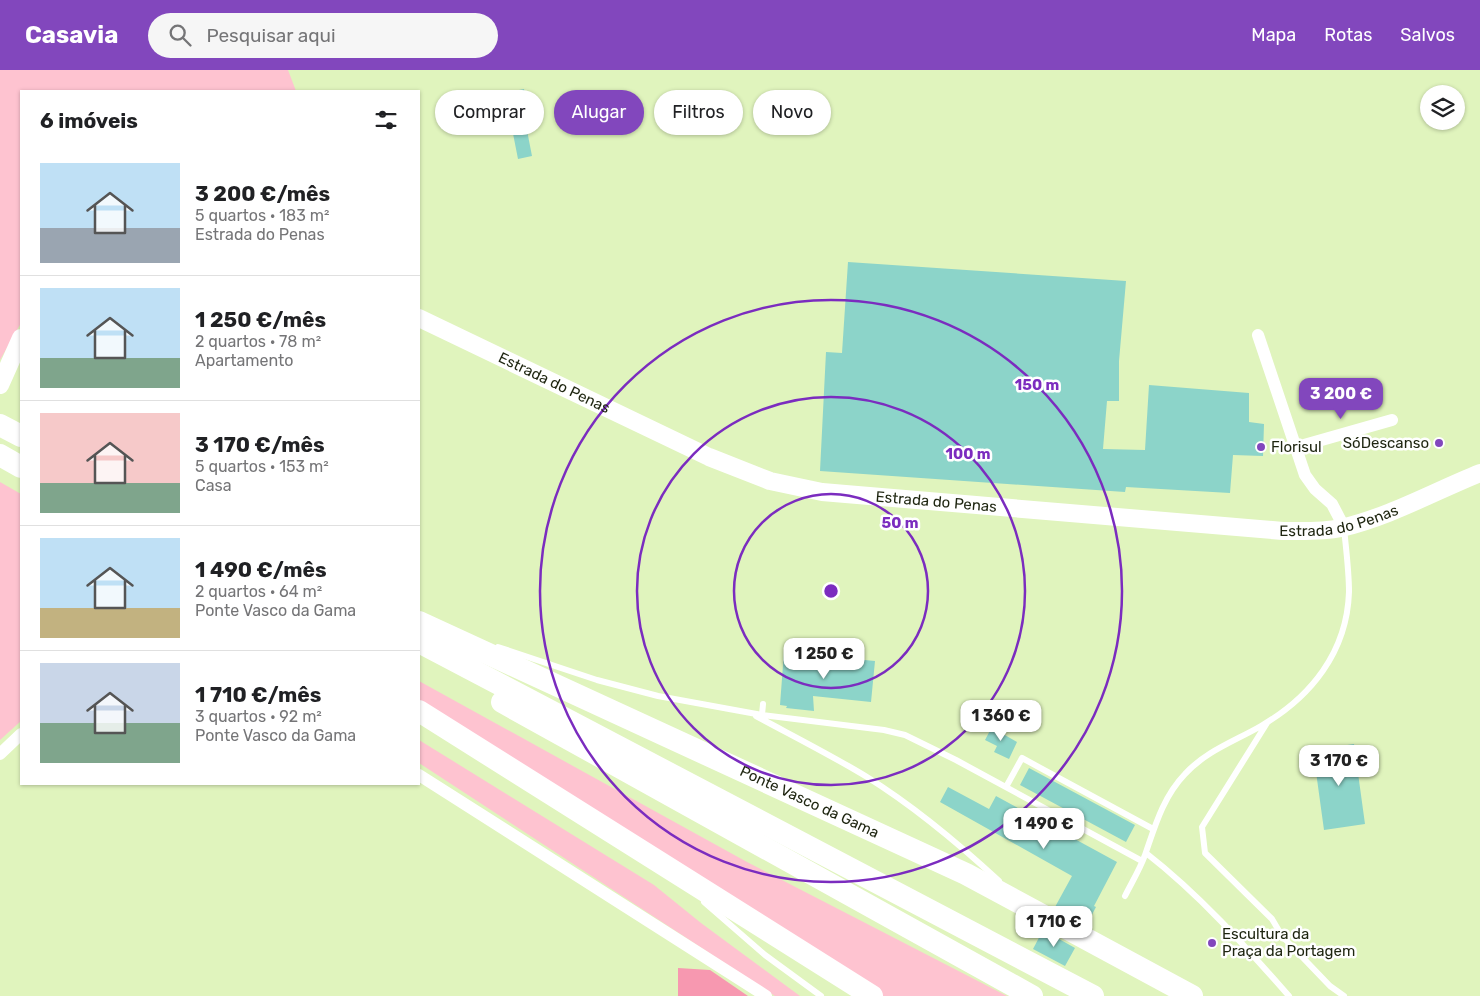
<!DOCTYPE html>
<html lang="pt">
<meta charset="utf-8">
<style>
body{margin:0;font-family:Rubik,sans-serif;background:#f6f6f6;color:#202124;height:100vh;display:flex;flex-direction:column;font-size:19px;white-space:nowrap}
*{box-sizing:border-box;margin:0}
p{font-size:16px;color:#757577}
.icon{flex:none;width:28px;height:28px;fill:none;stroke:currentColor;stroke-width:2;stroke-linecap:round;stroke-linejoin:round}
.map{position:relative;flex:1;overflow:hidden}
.sheet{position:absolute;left:20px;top:20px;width:400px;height:695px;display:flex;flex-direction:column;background:#fff;border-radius:0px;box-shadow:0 1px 4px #0004}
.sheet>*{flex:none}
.hud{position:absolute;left:435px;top:20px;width:475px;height:45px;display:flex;gap:10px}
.buttons{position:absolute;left:1420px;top:15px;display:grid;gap:10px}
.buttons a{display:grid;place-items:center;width:45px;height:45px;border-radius:50%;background:#fff;box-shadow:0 1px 4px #0004;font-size:25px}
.price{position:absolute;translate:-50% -42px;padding:0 11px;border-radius:10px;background:#fff;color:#222;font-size:16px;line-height:32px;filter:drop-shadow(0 1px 2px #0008)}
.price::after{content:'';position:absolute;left:50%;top:30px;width:15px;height:11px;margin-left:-8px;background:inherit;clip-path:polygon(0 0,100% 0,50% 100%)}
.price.on{background:#8247bd;color:#fff}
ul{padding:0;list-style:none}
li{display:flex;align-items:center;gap:15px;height:125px;padding:0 20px}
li+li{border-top:1px solid #e0e0e0}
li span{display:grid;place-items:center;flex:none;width:140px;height:100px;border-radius:0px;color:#555}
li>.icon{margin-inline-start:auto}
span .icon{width:60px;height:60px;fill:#fffc;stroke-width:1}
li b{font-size:21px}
h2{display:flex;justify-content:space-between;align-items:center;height:60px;padding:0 20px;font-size:21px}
.tag{padding:0 18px;border-radius:22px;background:#fff;box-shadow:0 1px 4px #0004;font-size:18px;line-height:45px}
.tag.on{background:#8247bd;color:#fff}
header{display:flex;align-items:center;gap:30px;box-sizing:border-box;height:70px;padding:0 25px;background:#8247bd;color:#fff}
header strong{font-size:24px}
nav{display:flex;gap:28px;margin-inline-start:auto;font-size:18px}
.search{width:350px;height:45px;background:#f6f6f6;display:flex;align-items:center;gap:12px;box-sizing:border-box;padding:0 18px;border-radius:28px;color:#757577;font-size:19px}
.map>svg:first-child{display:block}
.green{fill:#fec3d0}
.forest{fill:#f798b0}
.building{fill:#8cd4c9}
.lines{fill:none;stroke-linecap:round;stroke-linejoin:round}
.lane{stroke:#fff;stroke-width:6}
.street{stroke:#fff;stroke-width:12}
.secondary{stroke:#fff;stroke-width:18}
.highway{stroke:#fff;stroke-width:22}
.ring{fill:none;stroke:#7b2cbf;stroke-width:2.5}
.poi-dot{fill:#8247bd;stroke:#fff;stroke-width:2}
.labels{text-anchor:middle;stroke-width:5;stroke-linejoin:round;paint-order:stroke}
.street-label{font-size:15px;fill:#1e2510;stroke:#fff}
.poi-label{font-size:15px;fill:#1e2510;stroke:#fff;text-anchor:start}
.centre{fill:#7b2cbf;stroke:#fff;stroke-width:2.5}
.ring-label{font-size:15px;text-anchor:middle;font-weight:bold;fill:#7b2cbf;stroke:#fff;stroke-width:5;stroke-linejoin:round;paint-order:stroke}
</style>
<header>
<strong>Casavia</strong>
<div class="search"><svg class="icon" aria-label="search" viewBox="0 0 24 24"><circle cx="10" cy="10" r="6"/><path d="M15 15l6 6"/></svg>Pesquisar aqui</div>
<nav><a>Mapa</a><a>Rotas</a><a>Salvos</a></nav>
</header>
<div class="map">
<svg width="1480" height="926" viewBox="0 0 1480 926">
<rect width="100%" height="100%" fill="#e0f4bd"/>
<!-- green -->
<path class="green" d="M0 0H288L296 21H21V253L0 290Z
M0 412 21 424V651L0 670Z
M419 611 747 792 1007 926H879L419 633Z
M419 670 654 815 701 853 800 926H775L419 693Z"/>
<!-- forest -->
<path class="forest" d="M678 898 710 900 748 926H678Z"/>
<!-- building -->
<path class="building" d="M524 19 527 34 522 35 532 86 518 89 505 23Z
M848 192 1126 211 1119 291V331H1107L1103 379 1145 380 1149 315 1249 323V352L1264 354 1263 386 1233 385 1230 423 1126 417 1125 422 820 401 826 282 842 283Z
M784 582 875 591 871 632 813 626 814 641 786 638 787 636 780 635Z
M993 655 1005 661 1003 664 1017 672 1009 689 994 682 997 676 985 670Z
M1354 674 1365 754 1324 760 1313 680Z
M1029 698 1135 755 1126 772 1020 715Z
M948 717 989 739 996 726 1117 792 1094 836 1096 837 1087 854 1055 837 1072 806 940 732Z
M1043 860 1075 878 1065 896 1033 879Z"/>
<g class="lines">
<!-- lane -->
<path class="lane" d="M498 577 597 610 658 626 762 645 884 660 905 665 956 690 1142 791
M762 645 763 634
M756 646C793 666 831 685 867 707 915 737 958 773 999 811
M1267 653 1202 757 1205 783 1272 849 1282 866 1330 916 1344 926
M1006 717 1022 688 1153 759
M1146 783C1200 825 1244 875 1289 926
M1125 826C1132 812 1140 799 1145 785 1155 756 1163 727 1185 704 1206 681 1235 671 1261 656 1311 627 1347 582 1349 522 1349 501 1346 479 1344 458
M704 832 765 885 821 926"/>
<!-- street -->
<path class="street" d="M1258 265 1305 405 1315 419 1332 434 1344 457
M1297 377 1392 350
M0 684 21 664
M419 705 766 926"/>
<!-- secondary -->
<g class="secondary">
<path id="s1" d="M419 248 709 387 770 411 822 422 1283 461C1302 461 1322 462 1341 458 1389 447 1435 421 1480 403"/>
<path d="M0 315 21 268"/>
</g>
<!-- highway -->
<g class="highway">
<path d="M0 355 21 366"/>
<path d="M0 385 21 397"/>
<path id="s2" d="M419 552 966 804 1192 926"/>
<path d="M419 572 1093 926"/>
<path d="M502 632 1032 926"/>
<path d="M419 641 872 926"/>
</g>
</g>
<!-- distance rings -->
<g class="ring">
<circle cx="831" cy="521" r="97"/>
<circle cx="831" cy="521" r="194"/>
<circle cx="831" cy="521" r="291"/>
</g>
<!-- markers -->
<g class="poi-dot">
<circle cx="1439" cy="373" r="5"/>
<circle cx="1261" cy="377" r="5"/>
<circle cx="1212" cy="873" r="5"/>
</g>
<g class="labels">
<!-- street labels -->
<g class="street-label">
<text dy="5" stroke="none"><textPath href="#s1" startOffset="150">Estrada do Penas</textPath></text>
<text dy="5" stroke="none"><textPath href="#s1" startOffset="555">Estrada do Penas</textPath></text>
<text dy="5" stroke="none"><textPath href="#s1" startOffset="960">Estrada do Penas</textPath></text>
<text dy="5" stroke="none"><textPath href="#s2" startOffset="430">Ponte Vasco da Gama</textPath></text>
</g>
<!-- poi labels -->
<g class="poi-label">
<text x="1429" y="378" text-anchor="end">SóDescanso</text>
<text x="1271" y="382">Florisul</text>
<text x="1222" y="869">Escultura da<tspan x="1222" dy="17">Praça da Portagem</tspan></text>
</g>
</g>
<circle cx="831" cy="521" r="8" class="centre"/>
<g class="ring-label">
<text x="1037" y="320">150 m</text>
<text x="968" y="389">100 m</text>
<text x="900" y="458">50 m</text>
</g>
</svg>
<div class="buttons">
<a><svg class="icon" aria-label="layers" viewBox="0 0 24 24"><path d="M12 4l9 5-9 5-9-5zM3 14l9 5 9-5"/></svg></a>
</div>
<b class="price on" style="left:1341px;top:350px">3 200 €</b>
<b class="price" style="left:824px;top:610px">1 250 €</b>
<b class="price" style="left:1001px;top:672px">1 360 €</b>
<b class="price" style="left:1339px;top:717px">3 170 €</b>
<b class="price" style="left:1044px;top:780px">1 490 €</b>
<b class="price" style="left:1054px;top:878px">1 710 €</b>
<div class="hud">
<a class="tag">Comprar</a>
<a class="tag on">Alugar</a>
<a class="tag">Filtros</a>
<a class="tag">Novo</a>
</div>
<section class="sheet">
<h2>6 imóveis<svg class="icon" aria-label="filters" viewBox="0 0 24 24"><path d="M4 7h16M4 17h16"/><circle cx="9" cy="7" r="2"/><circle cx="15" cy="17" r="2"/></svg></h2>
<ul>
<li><span style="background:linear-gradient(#bfe0f5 65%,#9aa5b1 0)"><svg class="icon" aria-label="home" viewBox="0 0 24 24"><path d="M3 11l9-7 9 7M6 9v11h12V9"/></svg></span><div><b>3 200 €/mês</b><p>5 quartos · 183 m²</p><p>Estrada do Penas</p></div></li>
<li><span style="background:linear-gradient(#bfe0f5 70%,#7fa58c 0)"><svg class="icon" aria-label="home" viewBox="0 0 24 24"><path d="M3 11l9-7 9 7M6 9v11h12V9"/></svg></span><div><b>1 250 €/mês</b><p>2 quartos · 78 m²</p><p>Apartamento</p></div></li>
<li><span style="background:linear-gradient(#f6c9c9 70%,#7fa58c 0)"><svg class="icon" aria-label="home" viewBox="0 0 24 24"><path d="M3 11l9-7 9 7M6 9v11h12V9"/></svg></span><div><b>3 170 €/mês</b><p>5 quartos · 153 m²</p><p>Casa</p></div></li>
<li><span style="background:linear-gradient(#bfe0f5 70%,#c2b280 0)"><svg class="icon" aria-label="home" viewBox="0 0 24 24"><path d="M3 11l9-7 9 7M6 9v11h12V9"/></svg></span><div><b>1 490 €/mês</b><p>2 quartos · 64 m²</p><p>Ponte Vasco da Gama</p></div></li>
<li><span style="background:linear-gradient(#c9d6e8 60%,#7fa58c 0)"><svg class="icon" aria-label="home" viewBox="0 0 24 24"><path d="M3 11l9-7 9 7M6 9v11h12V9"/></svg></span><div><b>1 710 €/mês</b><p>3 quartos · 92 m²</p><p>Ponte Vasco da Gama</p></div></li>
</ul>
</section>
</div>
